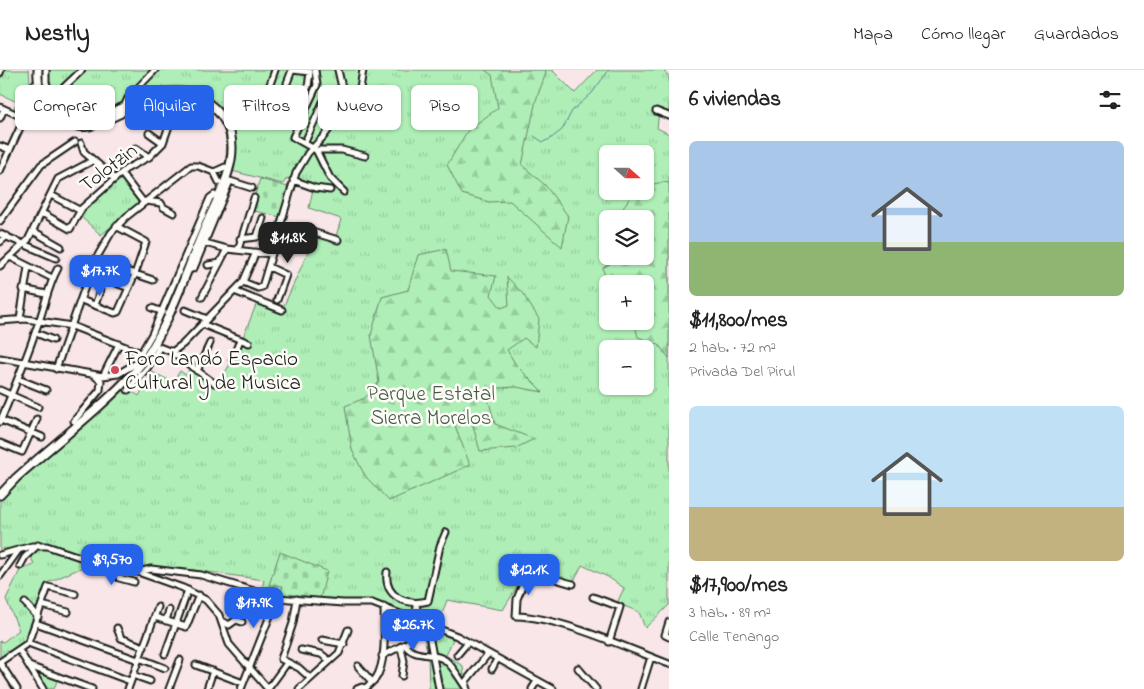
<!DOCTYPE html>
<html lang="es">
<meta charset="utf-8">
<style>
body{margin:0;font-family:"Indie Flower",sans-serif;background:#f2f2f2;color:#222;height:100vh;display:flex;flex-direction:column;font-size:19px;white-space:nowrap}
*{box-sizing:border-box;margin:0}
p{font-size:16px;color:#767676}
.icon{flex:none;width:28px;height:28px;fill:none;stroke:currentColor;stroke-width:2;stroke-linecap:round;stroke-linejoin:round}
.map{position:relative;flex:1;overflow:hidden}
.panel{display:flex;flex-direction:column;background:#fff;width:475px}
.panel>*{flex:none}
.banner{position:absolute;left:15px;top:15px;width:475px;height:45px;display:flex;gap:10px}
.needle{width:32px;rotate:111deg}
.buttons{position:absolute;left:599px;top:75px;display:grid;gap:10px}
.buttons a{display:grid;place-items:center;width:55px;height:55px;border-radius:8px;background:#fff;box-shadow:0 1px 4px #0004;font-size:25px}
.price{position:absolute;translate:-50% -42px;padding:0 11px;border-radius:10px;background:#2563eb;color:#fff;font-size:16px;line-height:32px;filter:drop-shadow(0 1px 2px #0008)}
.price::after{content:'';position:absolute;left:50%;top:30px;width:15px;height:11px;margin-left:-8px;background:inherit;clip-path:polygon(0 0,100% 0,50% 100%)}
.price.on{background:#222;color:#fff}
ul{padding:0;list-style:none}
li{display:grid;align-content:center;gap:10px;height:265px;padding:0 20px}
li span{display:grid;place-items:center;height:155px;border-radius:8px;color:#555}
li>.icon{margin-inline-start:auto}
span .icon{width:90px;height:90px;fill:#fffc;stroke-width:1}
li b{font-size:21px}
h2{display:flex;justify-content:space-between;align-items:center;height:60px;padding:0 20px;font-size:21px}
.tag{padding:0 18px;border-radius:8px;background:#fff;box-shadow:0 1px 4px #0004;font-size:18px;line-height:45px}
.tag.on{background:#2563eb;color:#fff}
header{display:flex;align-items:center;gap:30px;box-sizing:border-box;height:70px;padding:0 25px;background:#fff;border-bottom:1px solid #e0e0e0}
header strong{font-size:24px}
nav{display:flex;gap:28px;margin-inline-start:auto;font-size:18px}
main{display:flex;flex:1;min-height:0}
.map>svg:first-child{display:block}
.grass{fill:url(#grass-tufts);stroke:#66866a;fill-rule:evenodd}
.forest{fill:url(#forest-firs);stroke:#66866a}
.cemetery{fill:url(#cemetery-stones);stroke:#66866a}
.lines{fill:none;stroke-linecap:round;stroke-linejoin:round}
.stream{stroke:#56868d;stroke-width:1}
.minor-casing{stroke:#1c1c1c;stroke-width:9}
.highway-casing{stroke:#1c1c1c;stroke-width:11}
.minor{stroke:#fdfcf7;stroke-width:5}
.highway{stroke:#fdfcf7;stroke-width:7}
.poi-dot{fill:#d1495b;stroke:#fdfcf7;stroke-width:2}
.labels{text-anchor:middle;stroke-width:5;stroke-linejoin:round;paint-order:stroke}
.street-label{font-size:21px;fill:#1c1c1c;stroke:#fdfcf7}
.poi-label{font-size:21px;fill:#1c1c1c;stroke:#fdfcf7;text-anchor:start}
.park-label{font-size:21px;fill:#485b4a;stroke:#fdfcf7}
</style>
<header>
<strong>Nestly</strong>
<nav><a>Mapa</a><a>Cómo llegar</a><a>Guardados</a></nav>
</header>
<main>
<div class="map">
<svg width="669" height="619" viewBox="0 0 669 619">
<defs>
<pattern id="grass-tufts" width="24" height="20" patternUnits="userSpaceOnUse" patternTransform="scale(1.25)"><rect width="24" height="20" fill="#afefb7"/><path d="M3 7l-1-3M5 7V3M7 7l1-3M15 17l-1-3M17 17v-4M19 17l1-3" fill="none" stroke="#96cc9d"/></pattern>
<pattern id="forest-firs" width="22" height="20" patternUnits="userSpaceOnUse" patternTransform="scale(1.25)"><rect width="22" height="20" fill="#afefb7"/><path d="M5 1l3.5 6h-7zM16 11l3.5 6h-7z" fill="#96cc9d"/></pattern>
<pattern id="cemetery-stones" width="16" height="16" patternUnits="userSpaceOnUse" patternTransform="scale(1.25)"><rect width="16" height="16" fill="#afefb7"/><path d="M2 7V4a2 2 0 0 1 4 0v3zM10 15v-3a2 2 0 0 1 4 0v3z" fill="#96cc9d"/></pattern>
</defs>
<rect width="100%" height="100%" fill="#f8e6e8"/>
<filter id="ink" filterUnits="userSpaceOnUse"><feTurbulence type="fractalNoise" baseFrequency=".02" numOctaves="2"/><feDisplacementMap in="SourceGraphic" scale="10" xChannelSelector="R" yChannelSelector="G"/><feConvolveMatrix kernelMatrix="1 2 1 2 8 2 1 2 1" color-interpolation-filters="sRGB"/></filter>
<g filter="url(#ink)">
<!-- grass -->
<path class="grass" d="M4 0H29L31 22 46 47 23 46 29 38 21 35 16 43 12 41 17 32 0 24V8Z
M46 0H552L575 23 597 0H663L669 6V46L659 42 657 58 669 64V535L645 558 639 542 617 533 624 518 608 507 582 495 571 517 527 500 503 540 447 530 436 561 453 569 444 590 445 592 447 586 463 596 465 619H429L428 584 421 556 400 545 352 530 347 534 286 528 261 523 264 510 180 498 166 504 92 493 47 513 29 571 0 590V571L3 572 19 560 6 529 20 500 34 495 28 478 3 479 0 484V422L119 313 139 326 152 302 173 312 180 301 186 305 189 300 218 315 238 280 258 230 282 240 316 164 335 170 341 149 309 138 313 119 287 108 283 114 224 99C234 57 213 21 168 18 158 17 108 38 95 42L91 31 71 37 73 47C54 44 37 30 32 11ZM608 84H645V121H608ZM608 149H645V186H608ZM608 214H645V251H608ZM608 279H645V316H608Z
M120 108 139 133 101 165 79 145Z
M35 600 58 608 54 619H46Z"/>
<!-- forest -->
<path class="forest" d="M485 0H545L546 3 536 30 522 95 545 115 568 146 562 177 510 131 489 132 462 124 447 95 468 60 498 38 492 5Z
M663 112 669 113V288L658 274 638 267 634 251H645V214H608L607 218 603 198 622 186H645V149H621L622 140 634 121H645V116Z
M446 179 451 201 496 206 491 225 501 238 509 235 507 207 523 224 539 249 536 277 524 268 507 280 516 295 543 322 516 317 483 319 489 332 495 354 534 369 516 378 480 381 467 334 454 353 470 395 389 431 365 406 352 380 345 336 365 328 379 312 371 265 382 227 408 220 418 185Z"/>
<!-- cemetery -->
<path class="cemetery" d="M260 109 288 117 280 147 250 140Z
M280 482 327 501 320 529 279 527 283 516 269 515Z"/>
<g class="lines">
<!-- stream -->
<path class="stream" d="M534 66 543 72 550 69 562 60 572 41 592 23 609 0"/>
<!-- minor casing -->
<g class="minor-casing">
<path id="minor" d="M46 0V12L49 21 53 23 61 20 82 0
M292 0 310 2 308 17
M315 0 317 15 293 67 316 80H342L365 86
M0 3 1 0
M287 13 292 0
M268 20 275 0
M0 37 29 50 57 49
M123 39 128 28 155 0
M656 41 669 46
M0 48 4 39
M80 51 76 37 109 22
M338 52 357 37 363 0
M149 63 163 73
M305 72 323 32
M81 73 84 82 115 109
M0 76 10 80
M136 78 149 87
M316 80 330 108 344 122
M0 101 24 49
M214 102 225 97
M121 103 144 133
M293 110 315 118 330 120
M51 125 79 140
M146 131 161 133 163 137 174 143
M42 143 70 159 82 138 126 99 149 87 163 73 170 53 166 25
M0 151 41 95 75 72
M33 161 61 177
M0 164 56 188
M277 164 292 169 299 158 338 170
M240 169 257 167 263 148
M0 172 7 166
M205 173 227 179 271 184
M238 180 254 128
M10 187 52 208
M94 190 153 210
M208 195 220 193
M0 196 28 170 58 109 94 90
M269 197 286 205 277 230
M187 201 194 198 230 111 252 118
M243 212 258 218 262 217 296 103 308 83 324 66 350 31 343 22 338 0
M116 213 129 218
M23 219 46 224
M234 221 282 240
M202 227 227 179
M81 230 115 243 118 242 135 204 146 172 116 156
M95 235 100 221
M152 238 163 242
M185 240 207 249
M20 249 28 197
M0 251 26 249 72 256 141 283 152 264 210 128 214 125
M202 254 249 273
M36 263 53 270
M154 275 172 282 183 274 243 212 256 182
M172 282 214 313
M0 288 103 306 118 304 135 294
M232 290 240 270
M56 299 93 194 111 163 126 147 191 96H198L214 102 219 112
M197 301 210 273
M103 306 119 274
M18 309 46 320
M0 320 9 324
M128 320 148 297 159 278
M11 325 38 337
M1 350 42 367
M74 351 100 320 101 311 95 306
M0 352C13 321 26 290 37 257 45 237 47 218 58 198
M0 373 22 382 37 349
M0 485 32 476H47L101 494 138 502 151 499 201 505 277 528 343 533H372L457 566 553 619
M20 496 25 487 38 475
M119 498V508L134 512
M138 502 183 518 206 530 219 545 229 574 268 619
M387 502C384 527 406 536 428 531L440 476 446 462
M0 506 18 481
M573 514C562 512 535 501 528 502L517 529 516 546C559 547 627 578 669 594
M593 527 620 537 609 572
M297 529 293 553 281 589 299 598 310 608
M25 533 38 547
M416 534 419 551
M42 535 68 542
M155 547 186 557 199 525
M166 551 169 540
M224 552 229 555 236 550 242 552
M669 552 665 565 669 567
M36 553 138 590
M427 554 439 619
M117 558 121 568 144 577
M322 570 344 574
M28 573 130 611
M405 575C415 589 432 581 445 590 454 597 460 610 467 619
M401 578 404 591 402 606
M19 580 43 619
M301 580 321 584 330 591
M165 584 188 520
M457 585 468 572
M382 586 409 572 419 551
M139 588 165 598
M0 592 28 573 48 517 75 524
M0 593 17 619
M196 595 243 613
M29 596 92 619
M358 596 372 612
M578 598 596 619
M492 599 497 589
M133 605 150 611
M466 618V611L488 584
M128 619 158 537
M169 619 180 590
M207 619 213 601
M241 619 277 528
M268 619 287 593
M299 619 339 583 348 560
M357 619 362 617 365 618
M365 619C368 615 373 612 376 608 387 591 384 556 384 537
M532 619 537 611
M641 619 651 587"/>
</g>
<!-- highway casing -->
<g class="highway-casing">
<path id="highway" d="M34 16C39 40 63 60 89 56 100 54 111 48 121 43
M151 29 175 25 199 32
M0 425 16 408C56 372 101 339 137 299 166 266 187 198 205 157 214 135 227 113 231 90 233 78 232 64 226 53 220 42 210 33 199 27 147 0 90 83 48 35 40 25 37 13 38 0"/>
</g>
<!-- minor -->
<use href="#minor" class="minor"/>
<!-- highway -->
<use href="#highway" class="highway"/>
</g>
</g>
<!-- markers -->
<circle class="poi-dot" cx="115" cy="300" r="5"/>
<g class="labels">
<!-- street labels -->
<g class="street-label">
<text transform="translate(108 97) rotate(-37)" y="7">Tolotzin</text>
</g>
<!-- poi labels -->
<g class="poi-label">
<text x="125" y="295">Foro Landó Espacio<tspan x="125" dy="24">Cultural y de Musica</tspan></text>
</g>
<!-- park labels -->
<g class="park-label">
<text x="431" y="330">Parque Estatal<tspan x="431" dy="24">Sierra Morelos</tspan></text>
</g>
</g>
</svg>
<div class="buttons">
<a><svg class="needle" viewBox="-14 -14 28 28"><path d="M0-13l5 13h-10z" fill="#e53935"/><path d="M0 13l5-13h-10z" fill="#767676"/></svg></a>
<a><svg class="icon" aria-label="layers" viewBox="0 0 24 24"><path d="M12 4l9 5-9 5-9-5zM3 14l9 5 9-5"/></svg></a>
<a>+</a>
<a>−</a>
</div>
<b class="price on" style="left:288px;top:194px">$11.8K</b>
<b class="price" style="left:100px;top:227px">$17.7K</b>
<b class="price" style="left:112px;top:516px">$9,570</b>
<b class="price" style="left:529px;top:526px">$12.1K</b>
<b class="price" style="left:254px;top:559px">$17.9K</b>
<b class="price" style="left:413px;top:581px">$26.7K</b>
<div class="banner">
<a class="tag">Comprar</a>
<a class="tag on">Alquilar</a>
<a class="tag">Filtros</a>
<a class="tag">Nuevo</a>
<a class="tag">Piso</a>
</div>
</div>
<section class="panel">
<h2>6 viviendas<svg class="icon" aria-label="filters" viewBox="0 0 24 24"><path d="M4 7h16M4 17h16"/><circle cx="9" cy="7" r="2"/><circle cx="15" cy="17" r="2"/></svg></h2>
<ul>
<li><span style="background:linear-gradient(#a9c7e8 65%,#8fb573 0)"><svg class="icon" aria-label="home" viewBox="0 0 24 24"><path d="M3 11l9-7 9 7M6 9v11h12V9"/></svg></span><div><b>$11,800/mes</b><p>2 hab. · 72 m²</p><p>Privada Del Pirul</p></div></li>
<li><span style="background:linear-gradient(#bfe0f5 65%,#c2b280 0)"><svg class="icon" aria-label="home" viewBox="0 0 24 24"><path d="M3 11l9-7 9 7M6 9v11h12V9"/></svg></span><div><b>$17,900/mes</b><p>3 hab. · 89 m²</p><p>Calle Tenango</p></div></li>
</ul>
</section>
</main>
